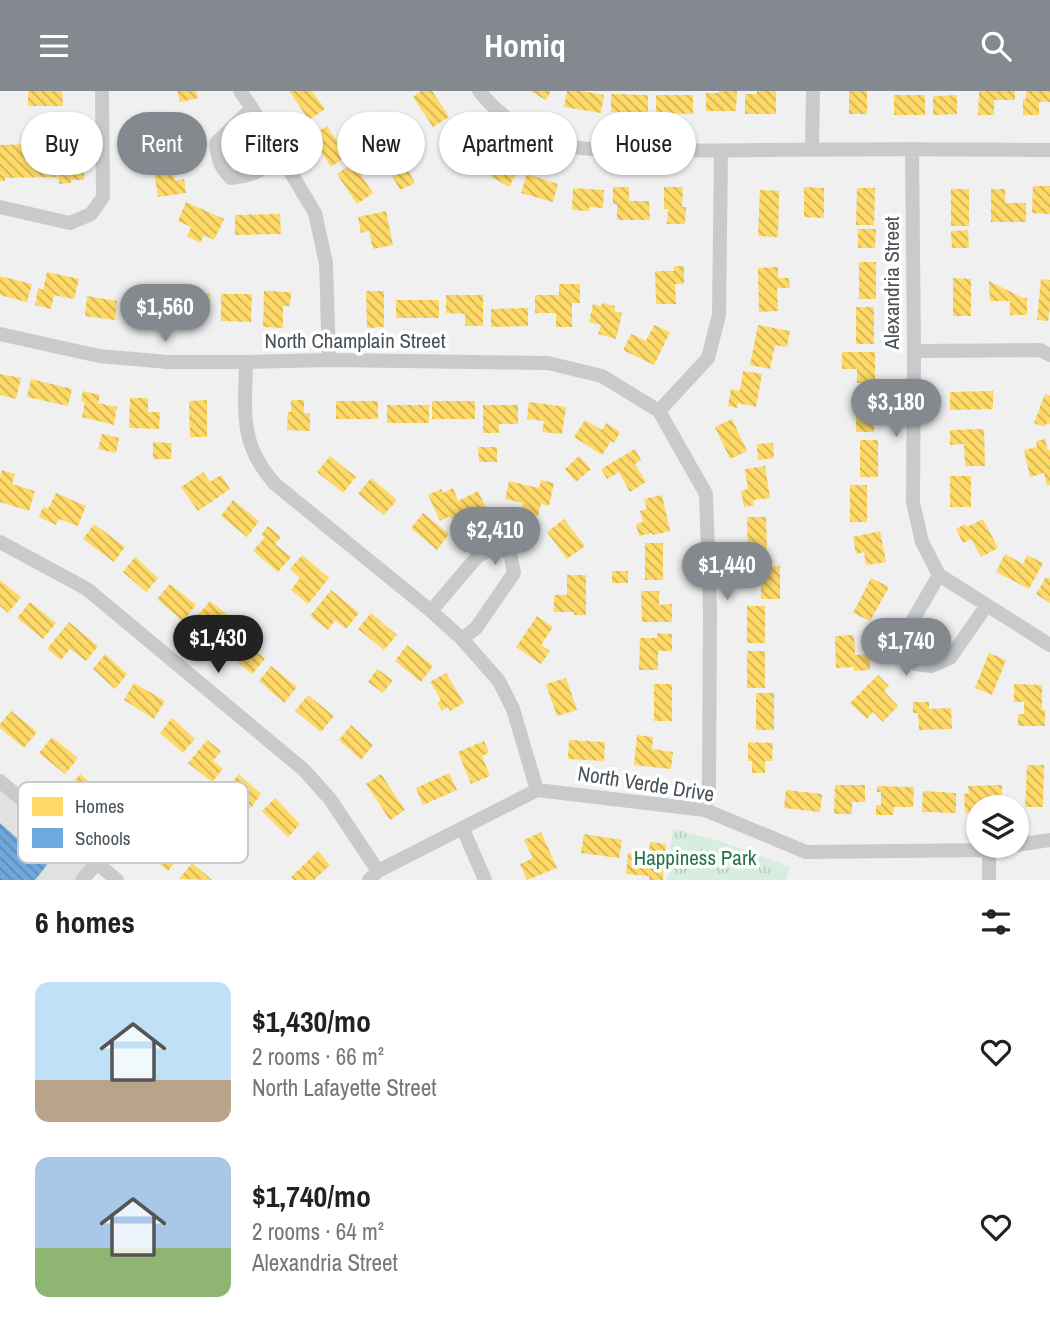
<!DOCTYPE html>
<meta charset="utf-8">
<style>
body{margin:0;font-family:"Archivo Narrow",sans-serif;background:#f6f6f6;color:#222;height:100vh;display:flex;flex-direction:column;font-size:26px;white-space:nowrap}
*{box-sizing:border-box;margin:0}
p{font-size:23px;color:#767676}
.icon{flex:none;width:38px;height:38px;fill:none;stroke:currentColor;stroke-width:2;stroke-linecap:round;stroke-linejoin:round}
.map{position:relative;height:789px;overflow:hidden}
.sheet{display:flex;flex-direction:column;background:#fff;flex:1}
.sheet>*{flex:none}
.guide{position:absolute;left:21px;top:21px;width:1008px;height:63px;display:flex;gap:14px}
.controls{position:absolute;left:966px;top:704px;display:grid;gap:14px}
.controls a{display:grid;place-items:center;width:63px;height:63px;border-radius:50%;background:#fff;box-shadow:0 2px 5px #0004;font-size:35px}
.price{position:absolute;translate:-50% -60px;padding:0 16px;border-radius:24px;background:#83898e;color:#fff;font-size:23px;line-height:46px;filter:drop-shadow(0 2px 4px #0008)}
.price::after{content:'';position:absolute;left:50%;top:42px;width:21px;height:16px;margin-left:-10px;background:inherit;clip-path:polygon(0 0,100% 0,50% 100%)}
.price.on{background:#222;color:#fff}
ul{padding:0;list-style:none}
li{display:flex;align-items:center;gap:21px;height:175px;padding:0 35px}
li span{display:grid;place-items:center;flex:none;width:196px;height:140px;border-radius:14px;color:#555}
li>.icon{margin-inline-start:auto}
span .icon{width:84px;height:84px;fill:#fffc;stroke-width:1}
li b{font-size:30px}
h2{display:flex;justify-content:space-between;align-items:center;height:84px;padding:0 35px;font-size:30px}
.tag{padding:0 24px;border-radius:32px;background:#fff;box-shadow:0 2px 5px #0004;font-size:24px;line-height:63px}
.tag.on{background:#83898e;color:#fff}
header{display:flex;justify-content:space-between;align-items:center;height:91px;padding:0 35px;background:#83898e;color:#fff;font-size:32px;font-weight:700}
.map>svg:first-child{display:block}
.education{fill:#e2e1e1}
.park{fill:url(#park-tufts)}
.homes{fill:url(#homes-back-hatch)}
.schools{fill:url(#schools-back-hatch)}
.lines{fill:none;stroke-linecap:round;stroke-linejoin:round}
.minor{stroke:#c8cacb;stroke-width:14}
.labels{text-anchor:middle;stroke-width:7;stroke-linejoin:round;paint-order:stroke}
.street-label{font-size:21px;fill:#49525a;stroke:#fff}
.park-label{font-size:21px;fill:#22734b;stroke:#fff}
.key{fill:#fff;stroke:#c8cbce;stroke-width:2}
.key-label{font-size:19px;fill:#49525a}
</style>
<header><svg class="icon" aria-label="menu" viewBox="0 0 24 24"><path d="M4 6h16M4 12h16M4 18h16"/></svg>Homiq<svg class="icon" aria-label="search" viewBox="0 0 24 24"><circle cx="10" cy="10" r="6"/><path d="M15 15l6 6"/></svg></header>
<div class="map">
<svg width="1050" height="789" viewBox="0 0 1050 789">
<defs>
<pattern id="park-tufts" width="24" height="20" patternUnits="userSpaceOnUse" patternTransform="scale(1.75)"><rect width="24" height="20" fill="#d7ede0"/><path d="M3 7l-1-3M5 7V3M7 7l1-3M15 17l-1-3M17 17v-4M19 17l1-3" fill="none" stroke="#bacdc2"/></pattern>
<pattern id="homes-back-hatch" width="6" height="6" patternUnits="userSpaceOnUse" patternTransform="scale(1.75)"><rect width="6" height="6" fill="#ffd966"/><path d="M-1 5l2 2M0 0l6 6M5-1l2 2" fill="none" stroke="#d0b357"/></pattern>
<pattern id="schools-back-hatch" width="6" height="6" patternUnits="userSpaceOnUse" patternTransform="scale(1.75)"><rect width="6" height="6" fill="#6fa8dc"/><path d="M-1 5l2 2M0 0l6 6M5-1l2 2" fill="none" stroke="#5d8bb5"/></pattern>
</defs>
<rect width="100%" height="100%" fill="#f0f0f0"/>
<!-- education -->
<path class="education" d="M0 690 97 772 82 789H0Z"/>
<!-- park -->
<path class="park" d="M673 738 717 749 790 776 786 789H667Z"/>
<!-- homes -->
<path class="homes" d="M28 0H62L63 15H28Z
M177 0H196L198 7 180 11Z
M289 0H312L325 18 309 29Z
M421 0H432L449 26 433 36 413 6Z
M530 0H551L546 9Z
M567 0H581L604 4 601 22 564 16Z
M719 0H737L736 20H706V2H719Z
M757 0H776V23H745V3H757Z
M849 0H867V23H849Z
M979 0H1015V9H994V24H978Z
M1026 0H1050V11H1039V24H1023V8H1026Z
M611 3 648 4V22L611 21Z
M656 4H693V23L656 22Z
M894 4H925V24H894Z
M957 4V23L933 24V5Z
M172 22 187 24 181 61 161 57 165 34 169 35Z
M452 31 479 57 468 69 457 58 448 67 439 58 445 51 439 45Z
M327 35 347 65 331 76 311 45Z
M83 51 84 89H71V92L59 93V86L5 87V90H0V54Z
M487 61 518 79 509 96 477 77Z
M172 70 175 90 184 88 186 102 158 106 153 73Z
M353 72 373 102 357 113 337 83Z
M406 75 415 92 400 99 391 83Z
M527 83 558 93 553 111 521 102Z
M1033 95H1050V123L1032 122Z
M613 96H629V110H649L650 129H617V113H613Z
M664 96H683L682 116H686L685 133H667L668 118H664Z
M804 96 824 97V127L804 126Z
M573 97 604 99 603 117 589 116V120L572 119Z
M857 97H875L874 134H856Z
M951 98H969V135H951Z
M991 98H1005V112H1026V131H991Z
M760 99 779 100 778 146 758 145Z
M186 111 224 128 214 149 204 144 200 152 187 145 191 136 178 130Z
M386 120 393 154 373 158 369 140 361 142 358 126Z
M280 123 281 143 235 144V124Z
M858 138H876L875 157H858Z
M968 139 969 157H952L951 140Z
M859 171H876V208H859Z
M674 175H684V193H675L676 213H656L655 180H674Z
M778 176V187H789L790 197H777L778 220 759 221 758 177Z
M47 181 79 188 74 208 54 204 51 218 35 214 38 197 43 199Z
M0 185 32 193 27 211 0 204Z
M953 187 971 188V225H953Z
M1041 188 1050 189V216L1048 230 1037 229Z
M989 190 1023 207H1027V224H1010V210H990Z
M559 193H580V212H572V236H556V222H535V204H559Z
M264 200 291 201 290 215H283V237L263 236Z
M366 200H384V236L367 237Z
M177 202H210L209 221 191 220V233L172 232V219H177Z
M221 203H252L251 231 221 230Z
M446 204H483V235H465V223L446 222Z
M87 205 117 210 115 229 85 225Z
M396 209H439V227H396Z
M602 212 615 215 614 220 622 222 616 248 598 243 601 234 589 231 593 213 601 215Z
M127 214 164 215V233L127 232Z
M856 216H874V253H856Z
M528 217V235L491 236V218Z
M654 234 670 241 654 274 623 259 631 243 646 250Z
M758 234 790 240 787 256 775 254 770 278 750 274Z
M842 261H875V292H857V278H842Z
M743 280 762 283 756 316 738 312 737 317 728 315 731 298 740 300Z
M0 283 21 287 16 308 0 304Z
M31 288 72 298 68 315 27 306Z
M83 300 100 304 98 312 117 316 114 334 82 326 85 311 81 310Z
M993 300V318L950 319V301Z
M1045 303 1050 305V333L1047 332 1045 336 1034 332Z
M856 304H874V341H856Z
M130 307H148V321H160L159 338 129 337Z
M207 309V346H190L189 310Z
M291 309H304V322H310V340L287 339 288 321H291Z
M336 310H378V328H336Z
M432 310H475V328H432Z
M529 311 566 316 562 343 542 341 544 330 527 328Z
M387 314H429V332H387Z
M483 314H518V333H499V342H483Z
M732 328 747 360 730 368 715 336Z
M585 329 602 339 606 332 620 341 614 352 611 350 602 364 574 346Z
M984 338 985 375H965L964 353 950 354V339Z
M102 343 119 347 116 362 98 358Z
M1045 348 1048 359H1050V394L1047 395 1044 382 1030 386 1024 359 1037 356 1036 350Z
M860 349H878V386H860Z
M153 351 172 352 171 368H153Z
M773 352 774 367 758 369 757 353Z
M478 356H497V371H479Z
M635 358 641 369 635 373 646 391 630 401 619 381 607 388 601 378Z
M330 365 356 386 343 402 317 381Z
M579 365 591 378 576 391 565 378Z
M765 375 770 407 753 409 754 414 744 416 741 400 748 398 745 378Z
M2 379 15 383 12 393 35 400 29 420 0 411V386Z
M203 381 210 391 221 384 230 398 198 420 181 396Z
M950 385H971V416H950Z
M371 387 397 409 384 424 358 403Z
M541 389 554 392 549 415 541 413 538 425 521 422 523 412 505 408 509 390 539 397Z
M850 394H867V431H850Z
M453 397 458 410 478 400 486 417 454 433 450 425 440 430 428 404 441 398 443 402Z
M56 402 86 415 78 435 59 428 56 434 39 426 43 416 48 418Z
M662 404 670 440 653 444 652 442 639 445 636 433 643 431 640 420 647 418 644 408Z
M233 409 259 430 247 446 221 425Z
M423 422 449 443 437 459 411 437Z
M747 426H766L767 459 748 460Z
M564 428 585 455 567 468 547 441Z
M983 428 998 457 981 466 971 448 963 452 956 438 965 433 967 436Z
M94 433 125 456 114 471 83 448Z
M268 435 281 446 275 453 291 466 278 481 253 460 265 446 261 444Z
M880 440 886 471 866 474 864 461 856 463 853 446Z
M645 452H663V489H645Z
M1005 463 1023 473 1027 464 1043 472 1029 498 996 481Z
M302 464 329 487 308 513 291 499 300 487 290 478Z
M135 466 158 487 146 501 123 481Z
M747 470H763V476L780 475V508H761V488H747Z
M612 480H628V492H612Z
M567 484H586V524H574V521H554V504H567Z
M1046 486 1050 488V512L1036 503Z
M871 487 889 496 870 530 853 522Z
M0 489 21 506 8 522 0 515Z
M170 493 196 514 183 530 157 508Z
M331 499 359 522 346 538 335 529 328 539 310 525Z
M641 500H659V514L672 513V531H642Z
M210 510 235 530 223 544 227 547 217 559 204 548 213 537 198 524Z
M30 511 56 532 43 548 17 527Z
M747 515H765V552H747Z
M371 522 397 544 384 559 358 538Z
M537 525 553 536 541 554 550 560 541 573 516 556Z
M69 531 98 555 86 570 70 558 61 569 47 558Z
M657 542 672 543V560H658V579H639L640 547H657Z
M854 544 855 564 870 563V579L854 580V576L836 577 835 545Z
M239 546 265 568 252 583 227 562Z
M407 554 433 575 421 591 395 570Z
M747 560H765V597H747Z
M989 562 1006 569 992 604 975 597Z
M105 563 127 583 115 598 93 578Z
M271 575 297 596 284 612 259 590Z
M377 578 393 589 383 602 368 591Z
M446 582 464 612 450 620 448 616 442 620 437 612 441 609 430 591Z
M878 584 889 595 884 600 898 615 883 631 873 621 867 628 850 612Z
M566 587 577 619 557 625 546 593Z
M134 592 165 610 154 628 124 609Z
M654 593H672V630H654Z
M1014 593 1042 594V619H1045V635H1018V623H1024V611H1014Z
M756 602H774V639H756Z
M308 604 334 625 321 641 295 620Z
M913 611H929V618L951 617 952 638 919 639 918 622H913Z
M11 620 37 641 24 657 0 637V633Z
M172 627 195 648 183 662 160 642Z
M351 634 373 654 361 669 339 649Z
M637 644 653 646 652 658 673 661 671 678 634 674Z
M52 646 78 667 65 683 39 662Z
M207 649 221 660 213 670 223 678 212 691 188 672Z
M569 649 605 651 604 670 568 668Z
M484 650 489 662 482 665 490 685 471 693 458 661Z
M748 651 773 652 772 670H765V682H752V670H748Z
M1027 674H1044L1043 716H1025Z
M449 682 457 699 423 714 416 697Z
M80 683 106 704 94 719 68 698Z
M239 683 261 703 250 718 227 698Z
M381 683 405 719 390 729 366 693Z
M835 694H865V711H852V723H834Z
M1002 694V714H982V716H978V722H965L964 703 969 702 968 695Z
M877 695 914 696 913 716H894L893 724H876V714H881V701H877Z
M786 699 822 703 820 721 784 717Z
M923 700 956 702V722L922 721Z
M275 707 300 733 288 746 262 720Z
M541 741 557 777 527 789 520 773 533 767 524 749Z
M155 743 181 764 168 780 142 758Z
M584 743 622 749 619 767 581 762Z
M650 751 666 753 663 789H649V785L626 783 628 762 649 764Z
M318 760 330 774 314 789H294L291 786Z
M192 772 212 789 179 788Z"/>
<!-- schools -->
<path class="schools" d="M0 732 47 774 35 789H0Z"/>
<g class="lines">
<!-- minor -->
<path class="minor" d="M240 0 252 17 315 122 326 172 329 269
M479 0C500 26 529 46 562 54 590 60 619 59 647 59 684 59 721 60 758 59 855 58 953 58 1050 59
M252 17 216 52C218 68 219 75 231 87 253 85 263 78 282 67
M812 58 813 0
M912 58 914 260 913 411 922 451 939 484 1050 554
M0 116 70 132 91 123 103 106 102 0
M0 243 99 265 168 271H246L329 269 548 272 602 285 659 320 706 403 710 521 709 696 705 719
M914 260 1040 259 1050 264
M246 271C245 321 239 353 275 393L431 520 462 548 499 590 513 618 537 699
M659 320 708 267 719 224 721 60
M0 451 87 498 304 679 330 708 378 780
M939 484 906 541 905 557 916 573 931 575 950 567 987 514
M431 520 477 466 495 456 510 462 514 482 476 537 462 548
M0 690 117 789
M463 738 485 789
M1017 754 1050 749
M82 789 97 772
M369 789 378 780 537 699 705 719 806 761 989 759 1015 754
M989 789V759"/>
</g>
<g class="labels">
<!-- street labels -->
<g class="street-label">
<text transform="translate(892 192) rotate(-90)" y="7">Alexandria Street</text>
<text x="355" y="257">North Champlain Street</text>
<text transform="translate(646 693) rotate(9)" y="7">North Verde Drive</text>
</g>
<!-- park labels -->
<g class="park-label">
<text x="695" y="774">Happiness Park</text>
</g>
</g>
<!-- legend -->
<rect x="18" y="691" width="230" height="81" rx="10" class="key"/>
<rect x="32" y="706" width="31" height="19" fill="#ffd966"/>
<rect x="32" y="737" width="31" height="20" fill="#6fa8dc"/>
<g class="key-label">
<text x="75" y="722">Homes</text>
<text x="75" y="754">Schools</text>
</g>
</svg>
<div class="controls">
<a><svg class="icon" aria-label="layers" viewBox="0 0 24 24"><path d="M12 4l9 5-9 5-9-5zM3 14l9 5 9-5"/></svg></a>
</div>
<b class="price" style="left:165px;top:253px">$1,560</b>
<b class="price" style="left:896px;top:348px">$3,180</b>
<b class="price" style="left:495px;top:476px">$2,410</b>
<b class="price" style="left:727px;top:511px">$1,440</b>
<b class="price on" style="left:218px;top:584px">$1,430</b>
<b class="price" style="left:906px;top:587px">$1,740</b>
<div class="guide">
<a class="tag">Buy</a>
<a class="tag on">Rent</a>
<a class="tag">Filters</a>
<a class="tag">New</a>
<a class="tag">Apartment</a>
<a class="tag">House</a>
</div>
</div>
<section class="sheet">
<h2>6 homes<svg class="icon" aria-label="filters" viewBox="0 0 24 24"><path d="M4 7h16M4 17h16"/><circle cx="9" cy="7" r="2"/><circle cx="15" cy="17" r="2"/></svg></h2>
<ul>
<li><span style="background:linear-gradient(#bfe0f5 70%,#b9a48a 0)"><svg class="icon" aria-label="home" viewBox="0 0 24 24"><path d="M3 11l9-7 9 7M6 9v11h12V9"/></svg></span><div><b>$1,430/mo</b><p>2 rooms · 66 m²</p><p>North Lafayette Street</p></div><svg class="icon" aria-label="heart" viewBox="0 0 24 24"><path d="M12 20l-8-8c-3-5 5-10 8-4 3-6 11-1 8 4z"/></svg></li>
<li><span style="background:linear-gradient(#a9c7e8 65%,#8fb573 0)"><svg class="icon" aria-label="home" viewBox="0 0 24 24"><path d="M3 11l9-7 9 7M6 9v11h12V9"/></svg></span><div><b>$1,740/mo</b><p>2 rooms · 64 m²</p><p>Alexandria Street</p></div><svg class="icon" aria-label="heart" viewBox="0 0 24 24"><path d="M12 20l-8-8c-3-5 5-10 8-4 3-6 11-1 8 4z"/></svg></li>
</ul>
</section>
